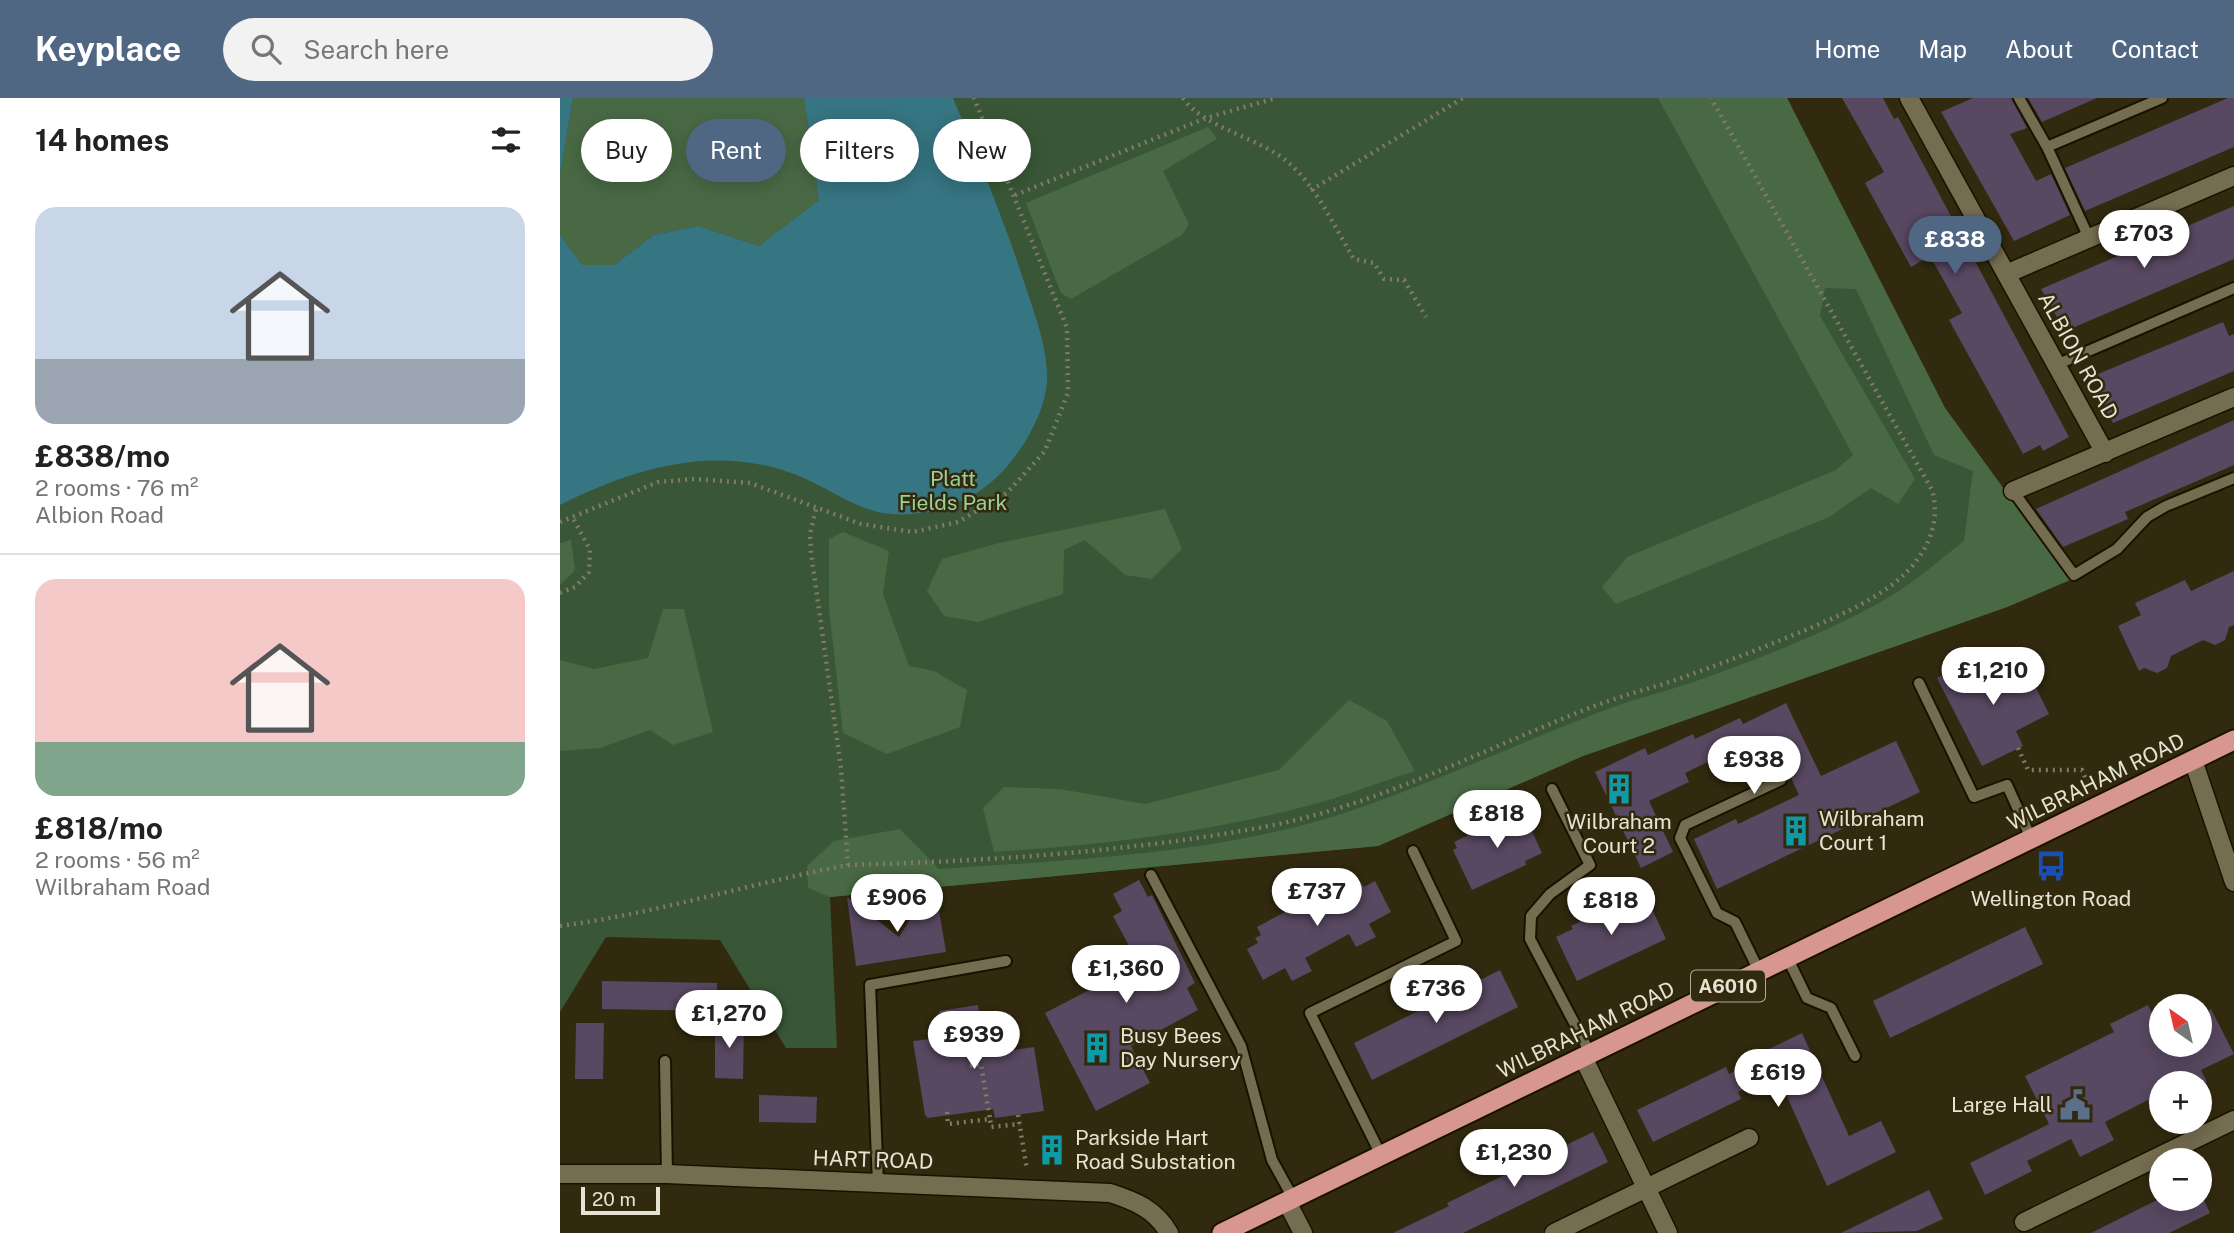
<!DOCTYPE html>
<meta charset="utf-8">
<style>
body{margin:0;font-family:"Public Sans",sans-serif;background:#f2f2f2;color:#222;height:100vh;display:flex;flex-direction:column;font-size:26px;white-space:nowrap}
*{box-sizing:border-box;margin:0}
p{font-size:23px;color:#767676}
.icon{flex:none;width:38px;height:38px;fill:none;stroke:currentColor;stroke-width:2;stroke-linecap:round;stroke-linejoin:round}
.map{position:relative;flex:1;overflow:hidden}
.panel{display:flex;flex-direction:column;background:#fff;width:560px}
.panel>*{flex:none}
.hud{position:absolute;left:21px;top:21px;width:665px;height:63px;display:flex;gap:14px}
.needle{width:46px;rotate:326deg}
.controls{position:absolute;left:1589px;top:896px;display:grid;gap:14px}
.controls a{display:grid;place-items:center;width:63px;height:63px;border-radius:50%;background:#fff;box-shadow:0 4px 18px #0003;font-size:35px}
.scale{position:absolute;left:21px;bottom:18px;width:79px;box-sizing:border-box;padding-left:7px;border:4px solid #e7e3d3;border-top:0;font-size:19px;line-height:24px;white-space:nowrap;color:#e7e3d3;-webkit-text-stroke:5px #322a0f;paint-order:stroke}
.price{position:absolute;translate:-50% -60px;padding:0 16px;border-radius:24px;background:#fff;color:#222;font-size:23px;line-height:46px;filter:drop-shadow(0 2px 4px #0008)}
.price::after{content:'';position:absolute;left:50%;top:42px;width:21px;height:16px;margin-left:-10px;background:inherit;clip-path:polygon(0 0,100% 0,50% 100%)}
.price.active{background:#506784;color:#fff}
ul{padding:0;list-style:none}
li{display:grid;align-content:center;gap:14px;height:371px;padding:0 35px}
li+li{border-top:2px solid #e0e0e0}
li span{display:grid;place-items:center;height:217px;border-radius:21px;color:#555}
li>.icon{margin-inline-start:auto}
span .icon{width:126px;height:126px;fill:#fffc;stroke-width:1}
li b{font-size:30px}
h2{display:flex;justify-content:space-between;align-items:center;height:84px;padding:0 35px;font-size:30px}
.tag{padding:0 24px;border-radius:32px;background:#fff;box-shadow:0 4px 18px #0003;font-size:24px;line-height:63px}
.tag.active{background:#506784;color:#fff}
header{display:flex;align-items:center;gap:42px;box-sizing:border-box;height:98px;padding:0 35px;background:#506784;color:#fff}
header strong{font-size:33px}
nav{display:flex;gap:38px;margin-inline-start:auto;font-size:24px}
.search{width:490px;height:63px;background:#f2f2f2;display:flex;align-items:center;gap:18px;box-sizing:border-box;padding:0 24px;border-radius:38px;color:#767676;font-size:26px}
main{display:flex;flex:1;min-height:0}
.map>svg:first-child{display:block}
.green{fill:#395736}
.forest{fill:#496945}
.water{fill:#367582}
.building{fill:#584861}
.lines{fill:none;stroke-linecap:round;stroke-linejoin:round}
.service-casing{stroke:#1a1200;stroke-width:14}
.minor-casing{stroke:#1a1200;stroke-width:21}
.tertiary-casing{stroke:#1a1200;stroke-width:21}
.trunk-casing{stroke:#1a1200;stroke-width:23}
.path{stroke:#817b65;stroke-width:4.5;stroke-dasharray:2 5;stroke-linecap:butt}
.service{stroke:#756d50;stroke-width:10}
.minor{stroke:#756d50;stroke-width:18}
.tertiary{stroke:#756d50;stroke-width:18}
.trunk{stroke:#d89690;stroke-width:19}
.labels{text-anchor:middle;stroke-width:5;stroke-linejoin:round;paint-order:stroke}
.shield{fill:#322a0f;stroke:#b1ac98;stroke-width:2}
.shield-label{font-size:19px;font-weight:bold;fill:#e7e3d3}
.street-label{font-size:21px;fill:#e7e3d3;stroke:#322a0f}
.park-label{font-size:21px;fill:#9bcf95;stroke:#322a0f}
.poi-label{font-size:21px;fill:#e7e3d3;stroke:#322a0f;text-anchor:start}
</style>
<header>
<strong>Keyplace</strong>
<div class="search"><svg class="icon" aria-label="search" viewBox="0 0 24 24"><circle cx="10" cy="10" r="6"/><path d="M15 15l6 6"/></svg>Search here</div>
<nav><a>Home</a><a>Map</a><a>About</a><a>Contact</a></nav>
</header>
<main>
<section class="panel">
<h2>14 homes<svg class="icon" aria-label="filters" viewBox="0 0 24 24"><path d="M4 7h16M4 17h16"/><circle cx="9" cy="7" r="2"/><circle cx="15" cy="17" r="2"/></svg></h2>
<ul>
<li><span style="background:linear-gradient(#c9d6e8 70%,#9aa5b1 0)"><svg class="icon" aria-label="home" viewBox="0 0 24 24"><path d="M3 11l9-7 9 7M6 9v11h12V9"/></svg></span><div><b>£838/mo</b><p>2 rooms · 76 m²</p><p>Albion Road</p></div></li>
<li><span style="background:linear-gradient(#f6c9c9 75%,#7fa58c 0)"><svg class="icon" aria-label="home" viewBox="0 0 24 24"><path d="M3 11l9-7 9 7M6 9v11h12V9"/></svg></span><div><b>£818/mo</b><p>2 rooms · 56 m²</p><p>Wilbraham Road</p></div></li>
</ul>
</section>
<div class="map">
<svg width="1674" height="1135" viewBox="0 0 1674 1135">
<rect width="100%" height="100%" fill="#322a0f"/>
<!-- green -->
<path class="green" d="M0 0H1227L1385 310 1510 482 1447 509 1023 658 818 748 270 799 277 950H226L160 842 46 839 0 914Z"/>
<!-- forest -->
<path class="forest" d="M13 0H244L259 102 199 148 138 128 94 137 54 167H22L0 137V76Z
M1098 0H1227L1385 310 1510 482 1447 509 1023 658 818 748 270 799 248 790 247 768 274 743 340 731 379 771C510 762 648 757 775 718 865 689 951 648 1040 614 1072 601 1106 594 1139 582 1201 560 1284 528 1339 493 1362 478 1383 459 1404 443L1413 373 1374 357 1296 191 1265 190 1260 218 1355 381 1338 406 1311 390 1269 419 1056 506 1042 489 1067 459 1276 372 1293 357Z
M648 29 657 41 603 73 629 126 622 137 511 201 501 195 466 105Z
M605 411 622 451 592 481 565 477 525 442 504 452 503 496 418 524 384 518 367 493 382 461 439 445Z
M283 434 329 453 323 496 349 568 374 573 407 592 400 629 327 656 283 635 269 510V441Z
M11 442 15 472 0 487V445Z
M103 511H124L153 634 113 647 90 632 40 650 0 653V562L34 571 88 560Z
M789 602 827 623 855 673C819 684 784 699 747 708 645 735 540 747 434 754L423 710 444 689 500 691 585 706 719 672Z"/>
<!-- water -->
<path class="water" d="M0 0H13L0 76Z
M244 0H393C420 64 446 127 467 193 476 220 486 247 487 275 489 310 462 355 438 378 412 404 369 419 332 416 298 414 269 390 239 378 157 345 75 369 0 407V137L22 167H54L94 137 138 128 199 148 259 102Z"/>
<!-- building -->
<path class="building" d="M1282 0H1323L1334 21 1338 19 1509 339 1483 353 1480 347 1463 356 1389 222 1402 215 1370 158 1351 169 1305 85 1324 74Z
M1413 0H1451L1467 30 1450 36 1476 83 1491 76 1510 117 1454 143 1381 14Z
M1468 0H1537L1482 24Z
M1668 0H1674V49L1525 113 1505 70Z
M1674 108V161L1510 231 1503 217 1497 219 1481 191Z
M1663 224 1669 238 1674 236V273L1553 325 1536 295 1545 292 1538 276Z
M1674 322V367L1565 414 1568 421 1503 449 1476 411Z
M1674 473V527L1669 529 1665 542 1655 547 1643 542 1611 558 1607 570 1597 575 1584 570 1579 573 1558 528 1581 517 1575 505 1625 482 1631 493Z
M1461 560 1489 616 1456 633 1463 648 1422 668 1377 580 1412 562 1421 580Z
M1226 605 1261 678 1336 643 1360 694 1157 791 1134 741 1176 721 1178 726 1239 697 1212 639 1191 649 1189 644 1125 675 1129 684 1089 703 1113 754 1081 770 1035 674 1085 650 1088 657 1133 636 1135 641 1180 620 1183 626Z
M962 712 982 755 965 763 966 767 912 792 893 752 897 750 894 744Z
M791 779 795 787 801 784 804 789 815 783 831 814 809 826 816 839 796 849 789 836 745 860 752 873 732 883 725 870 703 882 687 851 698 845 695 840 701 837 697 829Z
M579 782 588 799 592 797 635 885 627 890 638 912 571 948 590 985 536 1013 485 915 539 887 542 893 582 872 553 818 562 813 553 796Z
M374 783 386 854 296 868 287 799 339 839Z
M1084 794 1106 841 1017 883 996 839 1013 831 1011 828Z
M1465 829 1483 866 1330 940 1313 903Z
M940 872 958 909 812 982 794 945Z
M42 883 157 885V913L42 911Z
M418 907 426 956 474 949 484 1013 435 1020 433 1011 368 1020 365 1017 353 943 370 941 381 928 379 913Z
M1588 907 1601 934V947H1640V917L1651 911 1674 956 1641 972 1647 984 1640 988 1601 985V1007L1592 1011 1588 1002 1545 1024 1554 1042 1520 1059 1511 1041 1467 1063 1472 1073 1425 1097 1410 1065 1489 1026 1465 978 1554 934 1550 926Z
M155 924H184L183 981 155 980Z
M16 925H44L43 981H15Z
M1242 935 1289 1038 1321 1023 1336 1054 1267 1088 1217 976 1178 994 1181 1001 1093 1044 1077 1012 1166 969 1169 976 1211 956 1209 951Z
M199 997 257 999 256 1025 199 1024Z
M1033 1034 1048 1064 903 1135H833L889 1108 887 1105Z
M1369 1092 1383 1121 1357 1133 1281 1135Z
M1640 1094 1650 1115 1609 1135H1531L1601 1100 1640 1101Z"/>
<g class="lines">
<!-- service casing -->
<g class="service-casing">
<path id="service" d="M1459 0 1487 49 1602 0
M1487 49 1529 140
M1496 267 1674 190
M1453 393 1514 477 1557 451 1587 419 1606 408 1674 380
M1359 585 1414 699 1447 687 1471 740
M992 691 1030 767 990 796 971 818 970 841 1030 955
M591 777 681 948 712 1062 733 1100
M1227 859 1247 900 1271 910 1295 958
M1199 873 1175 824 1157 815 1120 740 1125 727 1221 682
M105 963 107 1076
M821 1057 750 915 896 843 853 753
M318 1086 310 887 446 863"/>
</g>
<!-- minor casing -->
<g class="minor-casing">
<path id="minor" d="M1349 0 1545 355
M1446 176 1674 78
M1453 393 1674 299
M1633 662 1674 784
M1023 959 1108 1135
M727 1104 743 1135
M1464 1124 1674 1022
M994 1135 1189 1040"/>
</g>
<!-- tertiary casing -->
<g class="tertiary-casing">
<path id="tertiary" d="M0 1076H107L550 1095C575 1103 595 1111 609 1135"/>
</g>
<!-- trunk casing -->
<g class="trunk-casing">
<path id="trunk" d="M662 1135 1674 642"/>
</g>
<!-- path -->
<path class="path" d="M623 0C643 30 702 40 730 66 757 90 775 130 794 161L814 165 824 181 844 182 866 219
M751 92 903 0
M455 97 646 20 716 0
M0 424 98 384 134 381 190 385 301 426 353 434 398 424 447 395 485 353 508 295 507 230 414 0
M0 495 15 489 29 474 30 452 13 420
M1458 650 1468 672H1522L1530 690
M288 767C430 763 570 754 709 728 821 706 926 650 1032 609 1062 597 1094 590 1124 579 1166 564 1207 548 1248 531 1276 519 1304 507 1329 489 1361 466 1383 431 1372 392L1151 0
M0 828C98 815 192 785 288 767L281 670 251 454 250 436 257 407
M410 968 421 966 430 1021
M387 1014 388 1026 430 1021 431 1029 460 1026
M458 1017 467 1072"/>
<!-- service -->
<use href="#service" class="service"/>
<!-- minor -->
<use href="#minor" class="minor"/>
<!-- tertiary -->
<use href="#tertiary" class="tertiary"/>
<!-- trunk -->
<use href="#trunk" class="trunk"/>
</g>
<!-- icons -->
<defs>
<g id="building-bare" transform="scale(2.415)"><path d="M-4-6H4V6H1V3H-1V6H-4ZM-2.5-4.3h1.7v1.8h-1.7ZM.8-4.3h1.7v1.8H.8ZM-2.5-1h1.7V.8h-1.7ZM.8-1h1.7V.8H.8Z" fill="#0f9aa8" stroke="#322a0f" stroke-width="2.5" paint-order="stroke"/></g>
<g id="bus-bare" transform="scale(2.415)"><path d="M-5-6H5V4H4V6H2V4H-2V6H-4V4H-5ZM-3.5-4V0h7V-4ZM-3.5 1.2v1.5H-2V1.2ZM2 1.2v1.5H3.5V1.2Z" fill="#1a4fb4" stroke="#322a0f" stroke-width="2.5" paint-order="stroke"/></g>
<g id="civic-bare" transform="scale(2.415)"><path d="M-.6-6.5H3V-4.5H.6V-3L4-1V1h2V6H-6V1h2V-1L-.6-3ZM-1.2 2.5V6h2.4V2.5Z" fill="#5c6f8a" stroke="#322a0f" stroke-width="2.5" paint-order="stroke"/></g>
</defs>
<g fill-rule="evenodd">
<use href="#building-bare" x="1059" y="691"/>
<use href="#building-bare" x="1236" y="733"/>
<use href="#bus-bare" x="1491" y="768"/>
<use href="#building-bare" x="537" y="950"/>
<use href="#civic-bare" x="1515" y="1007"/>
<use href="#building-bare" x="492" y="1052"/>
</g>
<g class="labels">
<!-- shield labels -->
<rect class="shield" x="1131" y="872.5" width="74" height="31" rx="5"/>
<g class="shield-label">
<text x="1168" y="895">A6010</text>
</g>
<!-- street labels -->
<g class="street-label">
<text transform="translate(1518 258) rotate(61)" y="7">ALBION ROAD</text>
<text transform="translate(1536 684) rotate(-26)" y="7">WILBRAHAM ROAD</text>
<text transform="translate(1026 932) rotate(-26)" y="7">WILBRAHAM ROAD</text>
<text transform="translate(313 1062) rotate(2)" y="7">HART ROAD</text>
</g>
<!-- park labels -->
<g class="park-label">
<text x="393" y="388">Platt<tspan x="393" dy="24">Fields Park</tspan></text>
</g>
<!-- poi labels -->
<g class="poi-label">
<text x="1259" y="728">Wilbraham<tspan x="1259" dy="24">Court 1</tspan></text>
<text x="1059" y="731" text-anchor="middle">Wilbraham<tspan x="1059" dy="24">Court 2</tspan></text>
<text x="1491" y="808" text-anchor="middle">Wellington Road</text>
<text x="560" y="945">Busy Bees<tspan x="560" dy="24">Day Nursery</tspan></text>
<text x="1492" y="1014" text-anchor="end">Large Hall</text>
<text x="515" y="1047">Parkside Hart<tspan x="515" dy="24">Road Substation</tspan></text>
</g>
</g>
</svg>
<div class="controls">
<a><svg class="needle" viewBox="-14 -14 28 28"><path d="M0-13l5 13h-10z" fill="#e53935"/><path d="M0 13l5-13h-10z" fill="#767676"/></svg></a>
<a>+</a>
<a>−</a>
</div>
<div class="scale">20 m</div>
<b class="price" style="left:1584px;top:172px">£703</b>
<b class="price active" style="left:1395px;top:178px">£838</b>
<b class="price" style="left:1433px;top:609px">£1,210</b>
<b class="price" style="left:1194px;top:698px">£938</b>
<b class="price" style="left:937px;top:752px">£818</b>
<b class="price" style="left:757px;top:830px">£737</b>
<b class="price" style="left:337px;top:836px">£906</b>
<b class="price" style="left:1051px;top:839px">£818</b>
<b class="price" style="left:566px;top:907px">£1,360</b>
<b class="price" style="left:876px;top:927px">£736</b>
<b class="price" style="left:169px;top:952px">£1,270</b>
<b class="price" style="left:414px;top:973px">£939</b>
<b class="price" style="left:1218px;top:1011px">£619</b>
<b class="price" style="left:954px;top:1091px">£1,230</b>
<div class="hud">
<a class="tag">Buy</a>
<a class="tag active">Rent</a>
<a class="tag">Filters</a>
<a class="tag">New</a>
</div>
</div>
</main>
